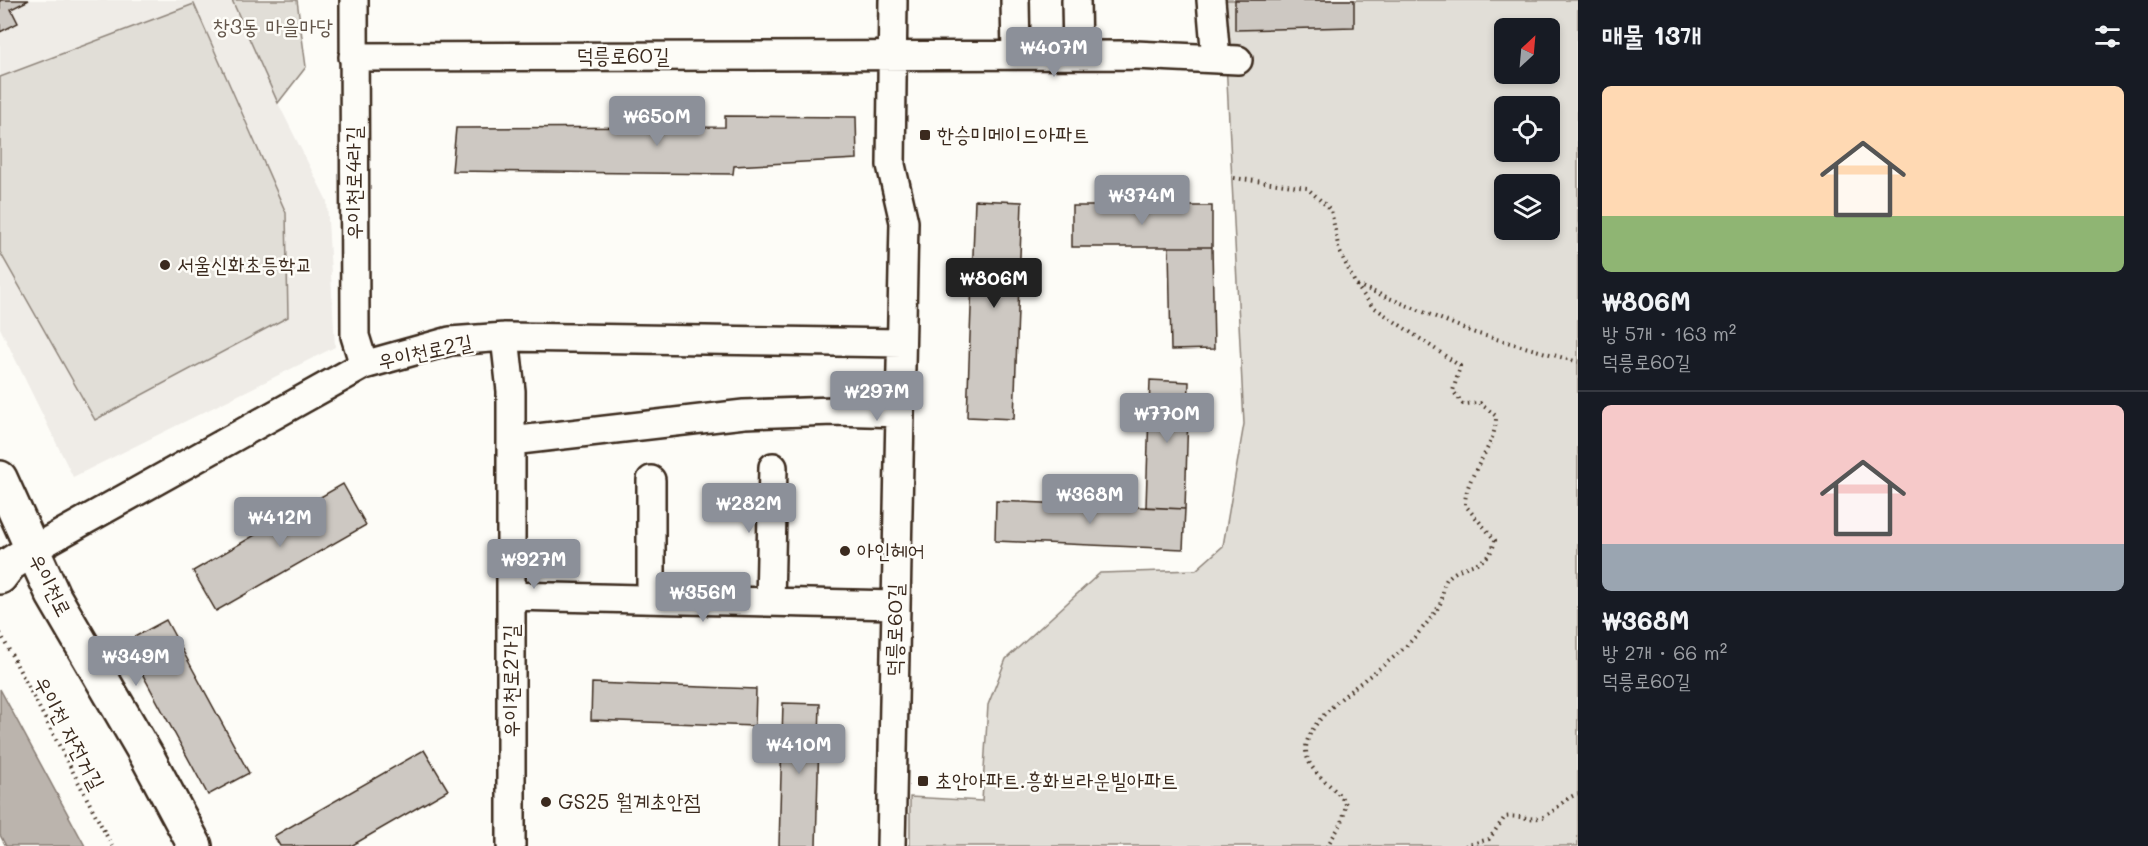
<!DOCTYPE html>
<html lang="ko">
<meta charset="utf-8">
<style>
body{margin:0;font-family:Mali,"Poor Story",sans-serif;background:#20242c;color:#f1f3f6;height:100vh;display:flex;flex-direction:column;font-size:22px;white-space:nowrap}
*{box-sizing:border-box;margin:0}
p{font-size:20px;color:#9ea1a6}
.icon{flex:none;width:33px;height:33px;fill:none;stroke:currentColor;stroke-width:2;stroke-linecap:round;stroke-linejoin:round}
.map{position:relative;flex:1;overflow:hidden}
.panel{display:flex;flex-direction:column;background:#171b24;width:570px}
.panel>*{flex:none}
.needle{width:39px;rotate:26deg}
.tools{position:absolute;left:1494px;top:18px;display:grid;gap:12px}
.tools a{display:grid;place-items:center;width:66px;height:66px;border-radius:9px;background:#171b24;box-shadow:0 3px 9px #0003;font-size:30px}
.price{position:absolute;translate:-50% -51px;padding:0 14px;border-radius:6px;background:#8c9099;color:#fff;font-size:20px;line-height:39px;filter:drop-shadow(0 2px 3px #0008)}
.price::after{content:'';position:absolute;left:50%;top:36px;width:18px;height:14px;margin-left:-9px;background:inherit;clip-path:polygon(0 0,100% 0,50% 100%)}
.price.active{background:#222;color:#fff}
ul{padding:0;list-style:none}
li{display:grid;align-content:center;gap:12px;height:318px;padding:0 24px}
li+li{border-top:2px solid #363941}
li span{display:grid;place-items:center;height:186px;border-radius:9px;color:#555}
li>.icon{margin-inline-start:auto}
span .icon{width:108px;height:108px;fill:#fffc;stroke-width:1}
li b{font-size:26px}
h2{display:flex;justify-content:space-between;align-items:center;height:72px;padding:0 24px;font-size:26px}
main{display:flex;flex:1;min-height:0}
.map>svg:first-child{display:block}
.built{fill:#efece7}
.green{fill:#e1ded7;stroke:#8e847a;stroke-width:1.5;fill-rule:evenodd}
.water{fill:#bbb4ad;stroke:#887d74;stroke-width:1.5}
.building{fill:#cdc8c2;stroke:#3b2a1e;stroke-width:1.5}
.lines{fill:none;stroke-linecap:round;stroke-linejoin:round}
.street-casing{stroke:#3b2a1e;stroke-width:32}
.secondary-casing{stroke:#3b2a1e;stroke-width:38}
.path{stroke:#3b2a1e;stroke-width:4;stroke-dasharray:1.5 4.5;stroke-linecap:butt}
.street{stroke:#fdfcf7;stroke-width:27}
.secondary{stroke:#fdfcf7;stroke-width:33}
.poi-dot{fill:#3b2a1e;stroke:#fdfcf7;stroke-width:2}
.labels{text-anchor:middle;stroke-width:5;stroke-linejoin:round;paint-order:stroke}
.park-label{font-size:21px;fill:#64574c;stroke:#fdfcf7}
.street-label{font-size:21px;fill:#3b2a1e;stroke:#fdfcf7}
.poi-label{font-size:21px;fill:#3b2a1e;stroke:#fdfcf7;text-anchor:start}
</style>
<main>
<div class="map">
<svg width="1578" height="846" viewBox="0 0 1578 846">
<rect width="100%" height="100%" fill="#fdfcf7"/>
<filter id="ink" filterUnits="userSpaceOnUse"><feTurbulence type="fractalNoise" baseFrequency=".0167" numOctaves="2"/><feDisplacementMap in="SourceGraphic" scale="12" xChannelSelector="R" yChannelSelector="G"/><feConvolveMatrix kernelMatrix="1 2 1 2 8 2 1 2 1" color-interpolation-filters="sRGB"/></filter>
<g filter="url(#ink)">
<!-- built -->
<path class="built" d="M0 0H232L278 103 327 201 335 347 73 477 0 328Z"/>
<!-- green -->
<path class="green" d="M232 0H297L306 67 278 103Z
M1223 0H1578V846H910V797L982 801 988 705 1006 659 1100 573 1196 570 1223 546 1244 424ZM1504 28H1550V74H1504ZM1504 106H1550V152H1504ZM1504 184H1550V230H1504Z
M194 4 286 213 288 317 95 420 0 252V77Z"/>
<!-- water -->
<path class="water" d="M0 689 85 846H6L0 835Z"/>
<!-- building -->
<path class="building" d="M0 0H29L11 9 18 23 0 32Z
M1235 0H1354V27L1235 30Z
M725 116 856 117 857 159 734 166 733 174 452 171 456 128 725 127Z
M975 200 1022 202 1014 419 967 417Z
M1072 206H1212V247H1072Z
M1169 247H1212L1214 349 1171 350Z
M1150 380 1189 382 1185 509 1146 507Z
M343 484 366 525 216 611 193 571Z
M996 501 1185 509 1183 549 995 541Z
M166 620 249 773 208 795 125 642Z
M592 683 756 689 755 726 591 720Z
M783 703 820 704 816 846H779Z
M424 750 448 790 351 846H280L274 836Z"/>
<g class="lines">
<!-- street casing -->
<g class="street-casing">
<path id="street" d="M354 0 355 336 364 365
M1015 0 1016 55
M1076 0 1077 55
M1211 0 1216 59
M353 57 1135 55 1238 60
M505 337 511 391V846
M511 441 744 414 834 411 900 413
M32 550 364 365 450 341 505 337 901 343
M511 596 896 605
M651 599V480
M770 602 773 467
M891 846 904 222 891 165 893 0"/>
</g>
<!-- secondary casing -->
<g class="secondary-casing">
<path id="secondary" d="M0 478 53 595 148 758 195 846
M0 577 10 564 32 550"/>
</g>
<!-- path -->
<path class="path" d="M1234 178 1307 188 1331 210 1339 250 1356 285 1372 306 1460 366 1453 391 1463 404 1480 403 1496 416C1497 448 1465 473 1465 505L1495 540C1489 570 1466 560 1448 578 1442 584 1444 596 1440 604 1433 618 1408 646 1395 656 1371 677 1305 717 1306 750 1307 773 1334 784 1346 804L1342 823 1327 846
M1357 285 1475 333 1578 362
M0 633 112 846
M1465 846 1489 839 1505 817C1519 814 1534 823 1547 815 1558 809 1564 798 1578 794"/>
<!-- street -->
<use href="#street" class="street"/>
<!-- secondary -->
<use href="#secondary" class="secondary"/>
</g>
</g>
<!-- markers -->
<g class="poi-dot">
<rect x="919" y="129" width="12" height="12" rx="3"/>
<circle cx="165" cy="265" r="6"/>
<circle cx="845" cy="551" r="6"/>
<rect x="917" y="775" width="12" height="12" rx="3"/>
<circle cx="546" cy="802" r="6"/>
</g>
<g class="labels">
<!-- park labels -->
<g class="park-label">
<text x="273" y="34">창3동 마을마당</text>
</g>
<!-- street labels -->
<g class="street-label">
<text x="623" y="63">덕릉로60길</text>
<text transform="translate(354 183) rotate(-90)" y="7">우이천로4라길</text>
<text transform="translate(425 352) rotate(-12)" y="7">우이천로2길</text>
<text transform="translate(50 585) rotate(63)" y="7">우이천로</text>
<text transform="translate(895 630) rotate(-89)" y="7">덕릉로60길</text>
<text transform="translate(511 681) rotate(-90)" y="7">우이천로2가길</text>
<text transform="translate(69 733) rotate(62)" y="7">우이천 자전거길</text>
</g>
<!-- poi labels -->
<g class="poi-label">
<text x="937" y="142">한승미메이드아파트</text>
<text x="177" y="272">서울신화초등학교</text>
<text x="857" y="558">아인헤어</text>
<text x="935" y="788">초안아파트.흥화브라운빌아파트</text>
<text x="558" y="809">GS25 월계초안점</text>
</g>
</g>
</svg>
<div class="tools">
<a><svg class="needle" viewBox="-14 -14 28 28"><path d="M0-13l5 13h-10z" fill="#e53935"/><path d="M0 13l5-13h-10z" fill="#9ea1a6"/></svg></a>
<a><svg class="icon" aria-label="locate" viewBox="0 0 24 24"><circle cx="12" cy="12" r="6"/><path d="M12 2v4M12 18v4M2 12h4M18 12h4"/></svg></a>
<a><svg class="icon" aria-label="layers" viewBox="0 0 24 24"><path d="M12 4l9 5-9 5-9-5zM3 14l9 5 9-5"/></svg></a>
</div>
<b class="price" style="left:1054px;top:78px">₩407M</b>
<b class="price" style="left:657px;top:147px">₩650M</b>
<b class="price" style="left:1142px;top:226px">₩374M</b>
<b class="price active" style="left:994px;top:309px">₩806M</b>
<b class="price" style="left:877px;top:422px">₩297M</b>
<b class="price" style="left:1167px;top:444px">₩770M</b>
<b class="price" style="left:1090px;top:525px">₩368M</b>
<b class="price" style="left:749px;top:534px">₩282M</b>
<b class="price" style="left:280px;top:548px">₩412M</b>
<b class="price" style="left:534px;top:590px">₩927M</b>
<b class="price" style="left:703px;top:623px">₩356M</b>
<b class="price" style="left:136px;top:687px">₩349M</b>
<b class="price" style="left:799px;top:775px">₩410M</b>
</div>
<section class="panel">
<h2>매물 13개<svg class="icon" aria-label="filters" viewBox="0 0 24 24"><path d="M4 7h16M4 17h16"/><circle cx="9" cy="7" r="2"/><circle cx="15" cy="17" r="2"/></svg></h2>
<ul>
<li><span style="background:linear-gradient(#ffd9b3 70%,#8fb573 0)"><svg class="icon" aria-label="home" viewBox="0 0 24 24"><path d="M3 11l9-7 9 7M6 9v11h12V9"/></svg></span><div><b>₩806M</b><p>방 5개 · 163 m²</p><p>덕릉로60길</p></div></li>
<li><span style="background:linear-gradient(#f6c9c9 75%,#9aa5b1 0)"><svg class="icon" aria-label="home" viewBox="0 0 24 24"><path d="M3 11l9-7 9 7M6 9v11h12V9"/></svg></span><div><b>₩368M</b><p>방 2개 · 66 m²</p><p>덕릉로60길</p></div></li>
</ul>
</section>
</main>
